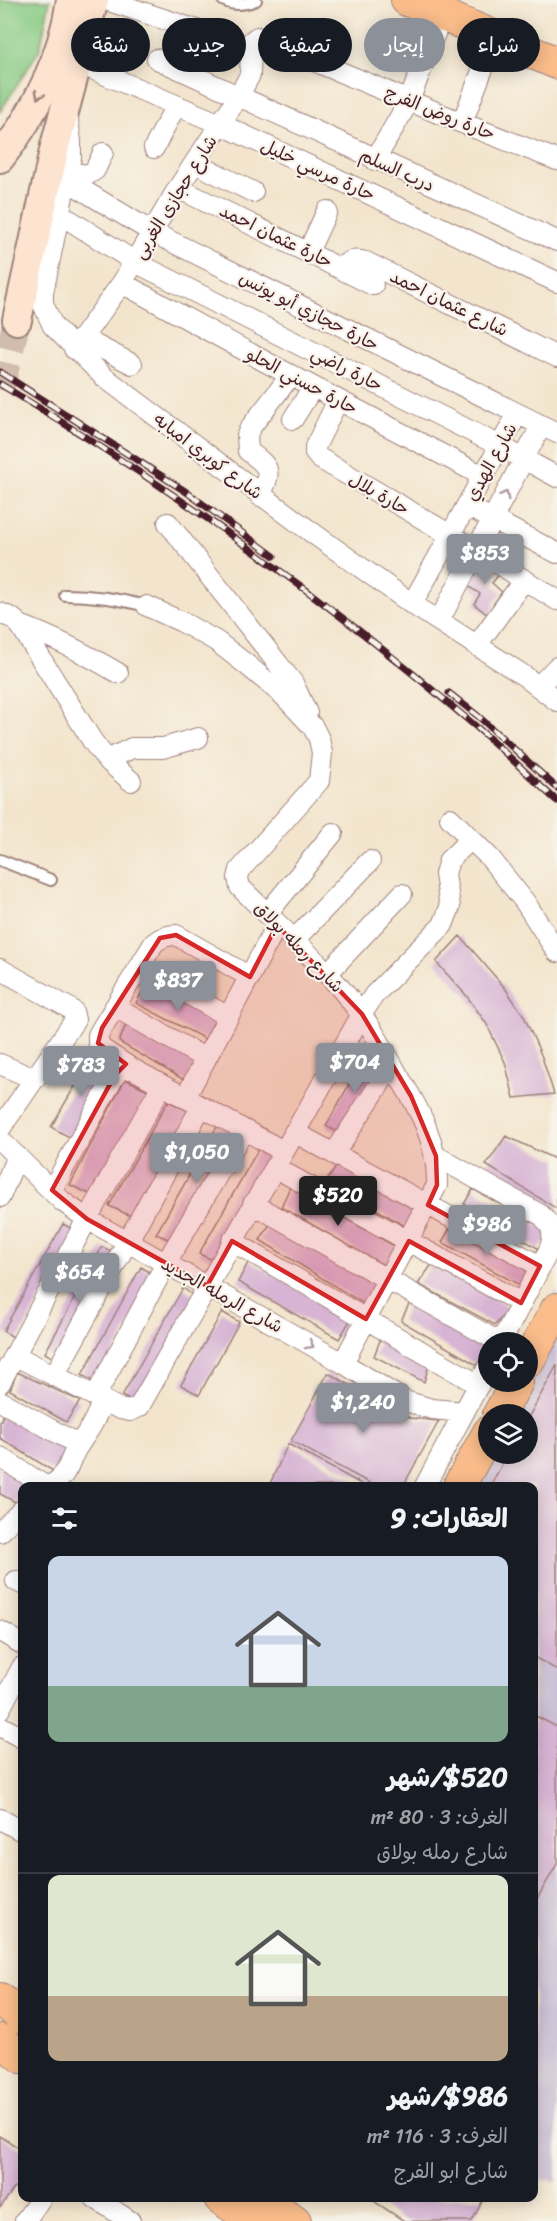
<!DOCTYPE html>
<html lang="ar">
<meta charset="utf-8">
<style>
body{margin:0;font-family:Sriracha,"Playpen Sans Arabic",sans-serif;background:#20242c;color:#f1f3f6;direction:rtl;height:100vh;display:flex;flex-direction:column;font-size:22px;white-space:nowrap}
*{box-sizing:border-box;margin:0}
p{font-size:20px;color:#9ea1a6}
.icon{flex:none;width:33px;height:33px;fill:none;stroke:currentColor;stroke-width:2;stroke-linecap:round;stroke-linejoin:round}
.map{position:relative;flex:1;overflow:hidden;direction:ltr}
.side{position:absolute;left:18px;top:1482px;width:520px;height:720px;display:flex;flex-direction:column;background:#171b24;border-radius:12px;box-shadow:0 3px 15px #0003;direction:rtl}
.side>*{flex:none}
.hud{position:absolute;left:18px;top:18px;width:522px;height:54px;direction:rtl;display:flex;gap:12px}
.buttons{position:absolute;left:478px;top:1332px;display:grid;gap:12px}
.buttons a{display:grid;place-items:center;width:60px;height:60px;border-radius:50%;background:#171b24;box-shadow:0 3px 15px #0003;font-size:30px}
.price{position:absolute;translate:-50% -51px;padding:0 14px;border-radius:6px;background:#8c9099;color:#fff;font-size:20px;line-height:39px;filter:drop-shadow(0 2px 3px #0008)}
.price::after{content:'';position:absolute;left:50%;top:36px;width:18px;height:14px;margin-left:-9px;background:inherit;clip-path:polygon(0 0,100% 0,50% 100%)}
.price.active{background:#222;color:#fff}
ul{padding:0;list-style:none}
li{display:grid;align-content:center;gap:12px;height:318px;padding:0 30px}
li+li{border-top:2px solid #363941}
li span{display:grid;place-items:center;height:186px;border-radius:12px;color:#555}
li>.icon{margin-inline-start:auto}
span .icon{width:108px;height:108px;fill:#fffc;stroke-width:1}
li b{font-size:26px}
h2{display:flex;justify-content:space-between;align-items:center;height:72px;padding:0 30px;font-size:26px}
.chip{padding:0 21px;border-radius:27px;background:#171b24;box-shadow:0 3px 15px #0003;font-size:21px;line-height:54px}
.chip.active{background:#8c9099;color:#fff}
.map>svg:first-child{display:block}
.industrial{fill:#cbbfd5}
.green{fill:#88cb84;stroke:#697558;stroke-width:1.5}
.building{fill:#d7b3d4}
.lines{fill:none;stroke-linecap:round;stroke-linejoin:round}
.secondary-tunnel{stroke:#d1bdad;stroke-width:28;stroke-dasharray:28 14;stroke-linecap:butt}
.lane-casing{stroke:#9e827c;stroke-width:14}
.street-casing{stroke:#9e827c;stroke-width:22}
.secondary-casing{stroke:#9e827c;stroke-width:32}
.primary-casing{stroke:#9e827c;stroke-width:34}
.lane{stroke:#fff;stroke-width:10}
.street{stroke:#fff;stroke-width:20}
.secondary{stroke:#fde4d0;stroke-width:28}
.primary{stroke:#f9bc8a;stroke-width:32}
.rail-casing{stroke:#4a1f2b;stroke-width:7}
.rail{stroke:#f7f3e8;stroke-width:4.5;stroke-dasharray:14;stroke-linecap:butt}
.oneway{stroke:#a4827e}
.oneway2{stroke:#ae9aa0}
.marked{fill:#d62828;fill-opacity:0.2;stroke:#d62828;stroke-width:4.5;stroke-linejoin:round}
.labels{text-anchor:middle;stroke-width:4.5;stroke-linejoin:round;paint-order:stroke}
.street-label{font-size:18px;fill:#4a1f2b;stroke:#f7f3e8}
</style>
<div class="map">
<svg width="557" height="2221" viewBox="0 0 557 2221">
<rect width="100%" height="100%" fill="#f7f3e8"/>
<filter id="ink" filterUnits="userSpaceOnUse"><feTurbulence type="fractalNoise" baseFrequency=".0167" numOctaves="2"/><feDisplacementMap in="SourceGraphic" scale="12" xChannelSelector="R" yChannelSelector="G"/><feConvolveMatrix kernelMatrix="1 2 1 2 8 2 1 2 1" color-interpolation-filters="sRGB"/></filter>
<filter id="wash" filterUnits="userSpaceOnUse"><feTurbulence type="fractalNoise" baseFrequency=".008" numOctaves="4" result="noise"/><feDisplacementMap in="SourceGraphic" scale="24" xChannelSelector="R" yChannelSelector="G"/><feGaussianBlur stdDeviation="1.35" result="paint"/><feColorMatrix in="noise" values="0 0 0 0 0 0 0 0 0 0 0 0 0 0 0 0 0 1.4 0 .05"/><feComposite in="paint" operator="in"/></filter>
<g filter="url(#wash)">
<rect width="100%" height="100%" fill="#f3e5cd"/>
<!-- industrial -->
<path class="industrial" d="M557 1290V2181L534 2179V1486H455L489 1454H528V1414H492Z"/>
<!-- green -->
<path class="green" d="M0 0H50L40 49 0 112Z"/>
<g id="blocks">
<!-- building -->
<path class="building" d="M484 554 500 573 492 583 502 592 493 605 495 607 488 615 474 604 480 594 465 584Z
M460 936 505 988 524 1016 542 1057 554 1094 514 1098 505 1062 486 1023 466 995 436 962Z
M148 982 219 1021 209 1041 136 1003Z
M127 1022 198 1062 186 1081 119 1042Z
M366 1054 383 1066 341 1134 326 1126Z
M93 1055 111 1066 71 1138 51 1127Z
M125 1079 150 1091 94 1196 70 1185Z
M168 1101 191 1112 133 1217 109 1206Z
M218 1125 237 1135 175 1242 156 1234Z
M506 1136 557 1160V1209L486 1165Z
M259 1148 275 1157 217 1262 199 1254Z
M339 1162 416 1209 405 1226 327 1181Z
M290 1187 396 1247 385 1266 281 1207Z
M473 1189 550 1232 539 1249 464 1204Z
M63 1224 76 1231 18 1340 3 1331Z
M270 1224 375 1283 364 1304 260 1240Z
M452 1225 532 1269 521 1286 442 1242Z
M102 1247 116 1253 58 1361 45 1353Z
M249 1261 351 1319 339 1339 238 1282Z
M433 1263 510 1308 495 1325 418 1284Z
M141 1267 156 1276 97 1384 82 1375Z
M183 1288 198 1299 138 1405 122 1396Z
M410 1302 487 1346 477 1365 401 1321Z
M222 1312 239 1322 199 1395 181 1385Z
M381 1338 429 1365 424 1382 374 1356Z
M557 1365V1670L534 1657V1486H490L508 1454H528V1418Z
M17 1372 80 1401 66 1422 10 1390Z
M328 1373 410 1418 439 1421 403 1486H375L291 1441Z
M4 1414 70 1451 53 1471 0 1438V1422Z
M288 1444 365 1486H269Z
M0 1468 32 1486H22V1498L19 1504 0 1494Z
M534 1715 557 1727V1864L534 1904Z
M0 2136 22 2150V2177L0 2208Z
M369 2198H484L472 2221H404Z"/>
</g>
</g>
<g filter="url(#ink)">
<use href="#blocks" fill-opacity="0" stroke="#9e827c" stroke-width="1.5"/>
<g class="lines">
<!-- secondary-tunnel -->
<path class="secondary-tunnel" d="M0 390 17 320"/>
<!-- lane casing -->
<g class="lane-casing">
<path id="lane" d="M223 0C234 6 244 5 256 0
M65 595C94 595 119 599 147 606
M0 860 51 880"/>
</g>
<!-- street casing -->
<g class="street-casing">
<path id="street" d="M106 0 251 48
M157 59 557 241
M78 63 220 124 557 282
M67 114 71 141V157L43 293V304L53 326 104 377 296 521 412 604 523 675 557 701
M462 123 495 37
M154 148 176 105
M375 160 409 101 442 15
M195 163 253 192
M67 172 87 175 95 170 103 153
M66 180 152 232 557 433
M178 188 373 285
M60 214 135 262 500 446 557 477
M308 252 327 211
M341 268C349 260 355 259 366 262L557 357
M122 283 264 361 483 476
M82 338 132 364
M74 349 122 283 178 188 238 97 250 75 251 48 252 41 257 37 462 123 557 160
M338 400 315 447V453L319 458 476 550 557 600
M293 419 313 387
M260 496C272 470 271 468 248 451L247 435 250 428 291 375
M467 506 557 553
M168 523 293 683 307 713
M412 604 517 415
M147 606 182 622 216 641 247 665 283 695 313 727 319 739 322 753 319 781 240 870 238 878 240 887C280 928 326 966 360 1013 375 1032 386 1054 398 1075 420 1110 438 1143 437 1185L343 1363
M0 613 12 618 20 625 93 742 107 760 131 781
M439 621 541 426
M20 625C55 638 86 654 118 673
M477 645 524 580
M539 686 557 667
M107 760 132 748H163L198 738
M450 818 490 858 525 902 557 952
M267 914 333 833
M294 940 370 861
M140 966 228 1017
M0 969 69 1008 73 1011 75 1020 0 1129
M327 974 402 894
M250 977 176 935C167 935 161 937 154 943L102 1028 98 1035V1043L102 1049 131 1068 283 1151
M115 1007 206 1059
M0 1064 34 1079
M185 1098 277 925
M294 1132 540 1266
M0 1140 62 1201 87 1219 343 1363 405 1401 432 1409 464 1412
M334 1154 392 1065
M436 1156 541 1215C553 1226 555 1235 549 1250L501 1342
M274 1167 521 1303
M52 1190 115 1075 120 1070 131 1068
M0 1197 17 1156
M253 1204 499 1342
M232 1241 479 1385
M14 1355 120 1409 130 1411 139 1407 362 1014 374 995 443 925 450 907 445 874 449 860 471 839
M54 1376 201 1107
M0 1383 87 1219 162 1085
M95 1397 166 1263 244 1130
M0 1401 79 1445
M0 1457 45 1486
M49 1486C70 1475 67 1463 78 1446 89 1430 97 1419 102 1400
M425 1486 489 1365
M0 1532 22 1510
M16 1581 22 1584
M0 1631 22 1644
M0 1709 22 1667
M0 1726 22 1738
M0 1819 22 1831
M95 2198 130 2221
M25 2221 41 2198"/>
</g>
<!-- secondary casing -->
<g class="secondary-casing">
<path id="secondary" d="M0 158C35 114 63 57 71 0
M17 320 55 146 94 0"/>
</g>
<!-- primary casing -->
<g class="primary-casing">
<path id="primary" d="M407 0 557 63
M528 1361 557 1309
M499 1414 517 1382
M459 1486 489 1432
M0 1999 22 2017
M0 2040 22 2057
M220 2198 254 2221
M260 2198 295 2221"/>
</g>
<!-- lane -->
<use href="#lane" class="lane"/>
<!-- street -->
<use href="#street" class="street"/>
<!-- secondary -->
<use href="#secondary" class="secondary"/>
<!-- primary -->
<use href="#primary" class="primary"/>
<!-- rail casing -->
<g class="rail-casing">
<path id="rail" d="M0 372 185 491 274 556
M0 384C166 484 326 598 473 724 502 749 529 776 557 801
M449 693 478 716 557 788"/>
</g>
<!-- rail -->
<use href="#rail" class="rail"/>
</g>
<!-- one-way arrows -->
<defs><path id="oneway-chevron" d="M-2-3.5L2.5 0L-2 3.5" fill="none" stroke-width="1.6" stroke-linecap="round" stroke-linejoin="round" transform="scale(1.5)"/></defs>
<use class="oneway" href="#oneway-chevron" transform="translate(39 95) rotate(116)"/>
<g class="oneway2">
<use href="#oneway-chevron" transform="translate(505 495) rotate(-63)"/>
<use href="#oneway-chevron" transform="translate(310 1345) rotate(29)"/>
</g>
</g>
<!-- marked area -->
<path class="marked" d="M277 925 362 1014 411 1096 436 1156 437 1185 428 1205 540 1266 521 1303 409 1241 366 1319 232 1241 207 1286 87 1219 52 1190 115 1075 126 1064 98 1043 102 1028 160 938 176 935 250 977Z"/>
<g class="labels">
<!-- street labels -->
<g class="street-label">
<text transform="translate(440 113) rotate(22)" y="6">حارة روض الفرج</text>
<text transform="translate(318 170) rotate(25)" y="6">حارة مرسي خليل</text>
<text transform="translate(397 170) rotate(24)" y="6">درب السلم</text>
<text transform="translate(175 197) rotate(-58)" y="6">شارع حجازى الغربى</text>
<text transform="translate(276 236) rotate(26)" y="6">حارة عثمان احمد</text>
<text transform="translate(449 303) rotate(26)" y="6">شارع عثمان احمد</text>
<text transform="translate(309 311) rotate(27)" y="6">حارة حجازي أبو يونس</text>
<text transform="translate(347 369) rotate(27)" y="6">حارة راضي</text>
<text transform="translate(302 381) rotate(28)" y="6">حارة حسني الحلو</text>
<text transform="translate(208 456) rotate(37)" y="6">شارع كوبري امبابه</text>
<text transform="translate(491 462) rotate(-61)" y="6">شارع الهدي</text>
<text transform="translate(379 494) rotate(30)" y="6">حارة بلال</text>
<text transform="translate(299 947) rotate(46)" y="6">شارع رمله بولاق</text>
<text transform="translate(222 1295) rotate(29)" y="6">شارع الرمله الجديد</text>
</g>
</g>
</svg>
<div class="buttons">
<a><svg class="icon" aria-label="locate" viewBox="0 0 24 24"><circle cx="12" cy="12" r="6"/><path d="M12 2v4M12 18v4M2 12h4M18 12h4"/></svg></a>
<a><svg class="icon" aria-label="layers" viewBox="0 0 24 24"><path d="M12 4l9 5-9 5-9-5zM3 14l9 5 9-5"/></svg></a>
</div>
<b class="price" style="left:485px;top:585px">$853</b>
<b class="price" style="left:178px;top:1012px">$837</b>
<b class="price" style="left:355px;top:1094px">$704</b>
<b class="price" style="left:81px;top:1097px">$783</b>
<b class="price" style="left:197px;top:1184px">$1,050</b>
<b class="price active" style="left:338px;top:1227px">$520</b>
<b class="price" style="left:487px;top:1256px">$986</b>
<b class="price" style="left:80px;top:1304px">$654</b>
<b class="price" style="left:363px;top:1434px">$1,240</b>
<div class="hud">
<a class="chip">شراء</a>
<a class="chip active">إيجار</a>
<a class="chip">تصفية</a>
<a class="chip">جديد</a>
<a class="chip">شقة</a>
</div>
<section class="side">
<h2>العقارات: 9<svg class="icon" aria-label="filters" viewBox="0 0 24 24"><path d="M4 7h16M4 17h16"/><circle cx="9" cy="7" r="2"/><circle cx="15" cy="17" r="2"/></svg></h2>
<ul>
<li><span style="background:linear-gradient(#c9d6e8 70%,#7fa58c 0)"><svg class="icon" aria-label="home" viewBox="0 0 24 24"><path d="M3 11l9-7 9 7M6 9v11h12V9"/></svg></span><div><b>$520/شهر</b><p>الغرف: 3 · 80 m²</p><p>شارع رمله بولاق</p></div></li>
<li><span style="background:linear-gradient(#dfe7d0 65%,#b9a48a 0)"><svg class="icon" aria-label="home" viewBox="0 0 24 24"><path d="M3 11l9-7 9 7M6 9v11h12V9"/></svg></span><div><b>$986/شهر</b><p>الغرف: 3 · 116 m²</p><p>شارع ابو الفرج</p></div></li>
</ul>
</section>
</div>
